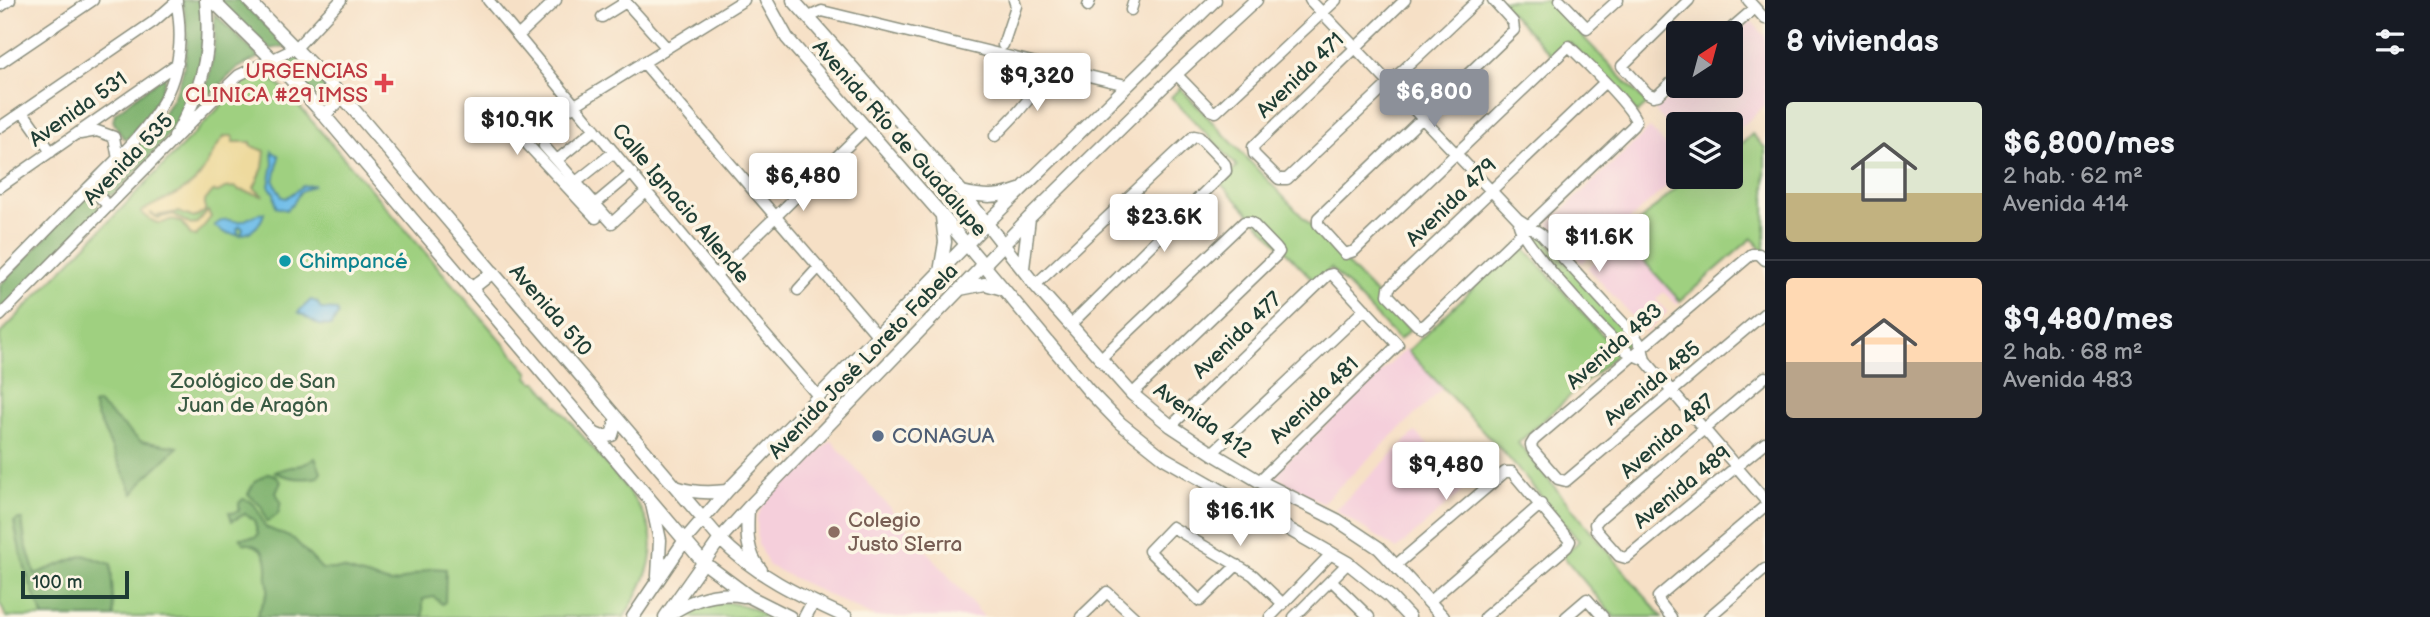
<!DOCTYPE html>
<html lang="es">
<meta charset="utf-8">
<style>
body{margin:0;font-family:"Balsamiq Sans",sans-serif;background:#20242c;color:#f1f3f6;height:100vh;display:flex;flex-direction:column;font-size:26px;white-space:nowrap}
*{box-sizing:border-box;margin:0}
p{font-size:23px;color:#9ea1a6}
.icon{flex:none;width:38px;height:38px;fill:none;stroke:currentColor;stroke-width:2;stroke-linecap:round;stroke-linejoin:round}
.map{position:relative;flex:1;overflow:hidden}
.panel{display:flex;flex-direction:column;background:#171b24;width:665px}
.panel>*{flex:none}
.needle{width:46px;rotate:36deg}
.buttons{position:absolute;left:1666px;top:21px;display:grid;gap:14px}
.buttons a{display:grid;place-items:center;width:77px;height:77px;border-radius:7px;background:#171b24;box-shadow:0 7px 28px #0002;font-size:35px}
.scale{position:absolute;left:21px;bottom:18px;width:108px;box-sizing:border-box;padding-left:7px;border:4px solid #1f3d34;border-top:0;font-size:19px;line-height:24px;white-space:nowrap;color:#1f3d34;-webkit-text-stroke:5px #fcf5e5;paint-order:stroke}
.price{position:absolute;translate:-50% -60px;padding:0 16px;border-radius:7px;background:#fff;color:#222;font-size:23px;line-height:46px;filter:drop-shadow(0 2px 4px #0008)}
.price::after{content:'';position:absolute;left:50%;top:42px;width:21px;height:16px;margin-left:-10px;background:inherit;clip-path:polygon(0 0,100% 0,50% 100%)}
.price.current{background:#8c9099;color:#fff}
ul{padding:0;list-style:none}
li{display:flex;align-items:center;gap:21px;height:175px;padding:0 21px}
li+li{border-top:2px solid #363941}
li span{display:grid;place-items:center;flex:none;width:196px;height:140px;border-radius:7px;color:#555}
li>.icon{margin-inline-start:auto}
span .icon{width:84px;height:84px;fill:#fffc;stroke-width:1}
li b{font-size:30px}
h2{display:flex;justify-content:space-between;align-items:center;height:84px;padding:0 21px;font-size:30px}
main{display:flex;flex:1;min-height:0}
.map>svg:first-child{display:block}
.built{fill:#f5cfdb}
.green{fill:#9fd080;stroke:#5f865a;stroke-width:2}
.forest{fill:#7fb26e;stroke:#4f7851;stroke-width:2}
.sand{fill:#eeda9e;stroke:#868c69;stroke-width:2}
.water{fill:#6fbde9;stroke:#477d8e;stroke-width:2}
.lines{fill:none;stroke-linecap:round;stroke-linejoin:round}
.minor-casing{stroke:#8a8e7d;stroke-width:13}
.major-casing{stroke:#8a8e7d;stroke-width:15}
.minor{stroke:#fff;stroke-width:10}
.major{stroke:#fff;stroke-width:12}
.health-dot{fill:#e0444e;stroke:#fcf5e5;stroke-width:2.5}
.culture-dot{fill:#0f9aa8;stroke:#fcf5e5;stroke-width:2.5}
.service-dot{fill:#5c6f8a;stroke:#fcf5e5;stroke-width:2.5}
.education-dot{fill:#8d6e63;stroke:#fcf5e5;stroke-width:2.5}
.labels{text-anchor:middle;stroke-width:7;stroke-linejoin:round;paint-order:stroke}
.health-label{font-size:21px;fill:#be3a42;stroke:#fcf5e5;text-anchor:end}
.street-label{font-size:21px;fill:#1f3d34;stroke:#fcf5e5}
.culture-label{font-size:21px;fill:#0d838f;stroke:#fcf5e5;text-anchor:start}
.park-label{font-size:21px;fill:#395a43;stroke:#fcf5e5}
.service-label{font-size:21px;fill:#4e5e75;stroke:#fcf5e5;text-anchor:start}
.education-label{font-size:21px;fill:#785e54;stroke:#fcf5e5;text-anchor:start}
</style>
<main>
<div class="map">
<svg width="1765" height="617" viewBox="0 0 1765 617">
<rect width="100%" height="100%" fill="#fcf5e5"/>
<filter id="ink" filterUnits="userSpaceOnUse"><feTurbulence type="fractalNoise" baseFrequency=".0143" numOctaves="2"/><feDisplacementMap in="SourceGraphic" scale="14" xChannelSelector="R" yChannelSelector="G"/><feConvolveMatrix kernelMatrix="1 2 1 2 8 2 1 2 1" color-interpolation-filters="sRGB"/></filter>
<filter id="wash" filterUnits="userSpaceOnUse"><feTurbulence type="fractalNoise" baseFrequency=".00686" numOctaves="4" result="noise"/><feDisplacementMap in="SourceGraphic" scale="28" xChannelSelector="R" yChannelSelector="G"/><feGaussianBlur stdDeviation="1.57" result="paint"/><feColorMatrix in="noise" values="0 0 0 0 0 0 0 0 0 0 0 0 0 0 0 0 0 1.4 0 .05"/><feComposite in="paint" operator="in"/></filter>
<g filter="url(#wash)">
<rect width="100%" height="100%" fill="#f6e0c6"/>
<!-- built -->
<path class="built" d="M1751 21 1765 36V105L1731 137V124H1678V136L1655 111 1682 86H1731V40Z
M1650 128 1678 158V176L1582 263 1548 224Z
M1622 237 1680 301 1676 305 1664 292 1656 299 1667 312 1646 332 1588 268Z
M1406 349 1443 388 1322 503 1273 475Z
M1415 432 1469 485 1397 549 1335 510Z
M831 440 984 617H874L769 566 758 545 757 518 765 501Z"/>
<!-- green -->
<path class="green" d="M1499 0H1548L1647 104 1637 113 1569 42 1553 57Z
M253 77 271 79 286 91 529 373 528 377 533 382H537C559 408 581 434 603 460 656 522 670 544 624 617H6L0 603V334L243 83Z
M1180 88 1410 330 1399 340 1331 268 1316 283 1220 183 1237 166 1171 97Z
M1752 134 1765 148V253L1752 238 1680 301 1622 237 1684 181H1704L1708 177H1731V155Z
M1542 235 1632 339 1623 347 1531 244Z
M1520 243 1618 353 1518 443 1662 617H1614L1563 556 1579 541 1505 454 1408 351Z
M726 602 749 607 769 617H680L697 608Z"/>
<!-- forest -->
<path class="forest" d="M182 0H200C214 90 174 135 114 194L109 195 104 191 103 181C158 125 202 86 182 0Z
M218 0H239L287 46 270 49Z
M214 13 259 57 236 69 200 105C212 74 217 46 214 13Z
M300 56 336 99 328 107 284 65V62Z
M166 74C162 99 144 122 127 139L123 138 113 121 115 113Z
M92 197 97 201 99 210 0 312V285L82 200Z
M98 403 140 441 178 447 146 477 133 494 97 416 93 405Z
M315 458 321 471 319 477C303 480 289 479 275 472 289 465 303 468 315 458Z
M269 473 276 476 281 482 276 493 281 502 278 514 267 522 261 506 248 494 255 481Z
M243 499C257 500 260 516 265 527L294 539 322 569H343L390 583 398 582 431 568 446 569 445 602 442 604 434 597 423 599V617H257C259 607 266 600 268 590 269 585 266 579 267 573 268 555 263 545 243 543L240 538 256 537 258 534 254 520 245 514 232 521 229 512 233 513 239 511V503Z
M19 519H22L25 541 35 574 84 555 111 564 114 617H44C29 587 20 555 14 522Z"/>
<!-- sand -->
<path class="sand" d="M225 136H233V142H251V146L265 151 263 168 254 188 263 196 239 190 236 187 225 188 218 192 213 191 205 201V211L194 218 178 212 156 216 150 213 158 218 173 214 191 225 197 223 208 211 211 217 196 236 191 235C187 231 185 224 179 221 164 214 166 235 141 212 159 200 183 195 198 178 209 165 213 148 225 136Z"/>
<!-- water -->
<path class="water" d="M272 151 279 156 274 182 282 197 286 198 303 186 314 185 300 192 293 204 286 210 276 207 274 193 269 186 273 164Z
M264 213C261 225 253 232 241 235L243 229 240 226 237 229 239 235 225 233 214 226C228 214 229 223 242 221 250 219 255 213 264 213Z
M311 300 317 302 321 309 337 310 338 315 331 326 319 325 298 312Z"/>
</g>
<g filter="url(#ink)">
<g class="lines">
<!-- minor casing -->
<g class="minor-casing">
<path id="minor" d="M488 0 755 323 819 397
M624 0 666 47
M1310 0 1518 219 1541 234 1635 336 1642 347 1645 360
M1405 0 1253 147 1254 154 1279 179H1287L1478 0
M1493 0 1513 22 1514 30 1318 218V224L1345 254 1354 251 1569 46C1585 62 1629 103 1636 121L1633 126 1426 324 1422 327 1417 325 1388 295 1389 288 1604 83
M1560 0 1587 28 1618 0
M1748 0 1765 19
M1088 6 1090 0
M0 7 10 0
M1131 10 1134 0
M602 17 626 2
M809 17 822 11 1126 85
M1726 33 1755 8
M518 36 556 0
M1003 45 1016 6 1014 0
M643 62 878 336
M0 63 93 0
M1176 74 1211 110 1216 112 1336 0
M1678 76 1658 95 1653 96 1647 93 1622 66 1689 0
M23 112 51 152
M0 127 153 22 177 1
M80 134 97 131 114 137 118 159
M995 136 1018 112 1054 68
M544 146 612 223 647 191
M557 160 595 129
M576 182 614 152
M0 187 178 63
M89 187 109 206
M595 204 632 173
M596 218 528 145 526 138 527 135 744 0
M1519 225C1523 244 1603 331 1621 347 1628 353 1637 357 1645 360L1765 500
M1765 260 1759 254H1752L1534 440 1531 445 1532 449 1558 479 1566 481 1765 313
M716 275 866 128
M0 278C29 249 58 219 87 189 145 131 194 91 176 0
M1035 285 1194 136 1199 137 1225 164 1226 171 1070 325
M798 290 819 267
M0 316 222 91 239 75 296 48 341 0
M1100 359 1244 222H1251L1276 248 1279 252 1276 256 1132 394
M1765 377 1599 519 1595 524 1596 530 1619 556 1626 558 1765 443
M1171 426 1328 275 1332 274 1398 345 1259 481
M1212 453 1365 309
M1237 565 1200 601 1149 551 1172 527 1253 575 1283 604
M1396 565 1505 472H1512L1570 541 1567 547 1485 617
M1331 580 1369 617
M1430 601 1541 504
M1081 617 1107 592 1134 617
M1270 617 1332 553
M1294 617 1348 563
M1566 617 1587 599 1603 617
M1671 617 1660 603 1658 597 1660 595 1765 506
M1709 617 1765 569"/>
</g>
<!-- major casing -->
<g class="major-casing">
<path id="major" d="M212 0 273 60 324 115 703 562 750 597 790 617
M248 0 343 97 720 539C755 575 800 596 846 617
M766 0 787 38 941 214 1089 391 1120 423 1164 458 1348 563 1389 596 1409 617
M793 0 962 192 1035 285 1132 394 1171 426 1212 453 1259 481 1337 520 1379 548 1443 617
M324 115 343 97
M175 137C202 90 212 54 206 0
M962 192C983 197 998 198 1019 190
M1023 268 1029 218
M940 272 945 242 942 217
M471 289 493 272
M960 289 985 284 1003 289
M595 434 602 437 612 435 617 418
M676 487C692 493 710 493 727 491
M652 504 660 540 658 576
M748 508C747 530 745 552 761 570
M669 615C692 599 716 591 744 596
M633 617 685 540 727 491 987 223 1215 0
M665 617 720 539 748 508 1029 218 1176 74 1256 0
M805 617 813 602"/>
</g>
<!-- minor -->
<use href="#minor" class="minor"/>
<!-- major -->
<use href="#major" class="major"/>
</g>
</g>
<!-- markers -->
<path class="health-dot" d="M380.5 72.5h7v7h7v7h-7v7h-7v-7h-7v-7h7z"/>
<circle class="culture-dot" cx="285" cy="261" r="7"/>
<circle class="service-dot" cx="878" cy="436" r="7"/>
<circle class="education-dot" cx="834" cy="532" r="7"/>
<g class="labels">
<!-- health labels -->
<g class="health-label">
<text x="368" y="78">URGENCIAS<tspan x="368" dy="24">CLINICA #29 IMSS</tspan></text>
</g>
<!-- street labels -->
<g class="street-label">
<text transform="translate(1300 75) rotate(-44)" y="7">Avenida 471</text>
<text transform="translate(78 109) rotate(-35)" y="7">Avenida 531</text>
<text transform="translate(900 138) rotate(49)" y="7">Avenida Río de Guadalupe</text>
<text transform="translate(128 159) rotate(-46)" y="7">Avenida 535</text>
<text transform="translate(1451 202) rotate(-44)" y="7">Avenida 479</text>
<text transform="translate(681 203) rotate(50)" y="7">Calle Ignacio Allende</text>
<text transform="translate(551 310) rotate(49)" y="7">Avenida 510</text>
<text transform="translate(1237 335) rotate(-44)" y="7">Avenida 477</text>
<text transform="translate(1614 346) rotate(-41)" y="7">Avenida 483</text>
<text transform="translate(863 361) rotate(-46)" y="7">Avenida José Loreto Fabela</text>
<text transform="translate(1652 383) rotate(-40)" y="7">Avenida 485</text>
<text transform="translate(1314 400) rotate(-44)" y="7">Avenida 481</text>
<text transform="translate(1203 420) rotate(35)" y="7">Avenida 412</text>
<text transform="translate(1667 436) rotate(-41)" y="7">Avenida 487</text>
<text transform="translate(1682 487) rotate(-39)" y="7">Avenida 489</text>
</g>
<!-- culture labels -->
<g class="culture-label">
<text x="299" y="268">Chimpancé</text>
</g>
<!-- park labels -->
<g class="park-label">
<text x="253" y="388">Zoológico de San<tspan x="253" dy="24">Juan de Aragón</tspan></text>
</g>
<!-- service labels -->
<g class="service-label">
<text x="892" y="443">CONAGUA</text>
</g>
<!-- education labels -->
<g class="education-label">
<text x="848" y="527">Colegio<tspan x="848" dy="24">Justo SIerra</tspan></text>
</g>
</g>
</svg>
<div class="buttons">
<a><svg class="needle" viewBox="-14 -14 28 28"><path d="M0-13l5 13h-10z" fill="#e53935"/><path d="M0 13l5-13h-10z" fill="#9ea1a6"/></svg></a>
<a><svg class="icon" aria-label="layers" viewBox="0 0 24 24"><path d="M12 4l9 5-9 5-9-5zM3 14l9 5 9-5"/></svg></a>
</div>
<div class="scale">100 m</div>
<b class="price" style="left:1037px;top:113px">$9,320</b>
<b class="price current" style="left:1434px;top:129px">$6,800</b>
<b class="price" style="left:517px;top:157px">$10.9K</b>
<b class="price" style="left:803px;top:213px">$6,480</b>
<b class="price" style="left:1164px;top:254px">$23.6K</b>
<b class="price" style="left:1599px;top:274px">$11.6K</b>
<b class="price" style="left:1446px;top:502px">$9,480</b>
<b class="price" style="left:1240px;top:548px">$16.1K</b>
</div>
<section class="panel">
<h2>8 viviendas<svg class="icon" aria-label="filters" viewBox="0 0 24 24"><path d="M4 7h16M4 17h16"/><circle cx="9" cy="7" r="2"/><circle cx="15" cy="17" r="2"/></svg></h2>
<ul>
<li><span style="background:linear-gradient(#dfe7d0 65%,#c2b280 0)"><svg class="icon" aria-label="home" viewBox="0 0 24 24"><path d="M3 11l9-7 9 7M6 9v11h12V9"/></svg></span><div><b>$6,800/mes</b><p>2 hab. · 62 m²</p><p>Avenida 414</p></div></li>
<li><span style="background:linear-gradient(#ffd9b3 60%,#b9a48a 0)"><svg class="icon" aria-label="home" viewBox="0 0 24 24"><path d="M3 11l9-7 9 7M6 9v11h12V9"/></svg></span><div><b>$9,480/mes</b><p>2 hab. · 68 m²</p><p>Avenida 483</p></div></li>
</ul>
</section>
</main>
